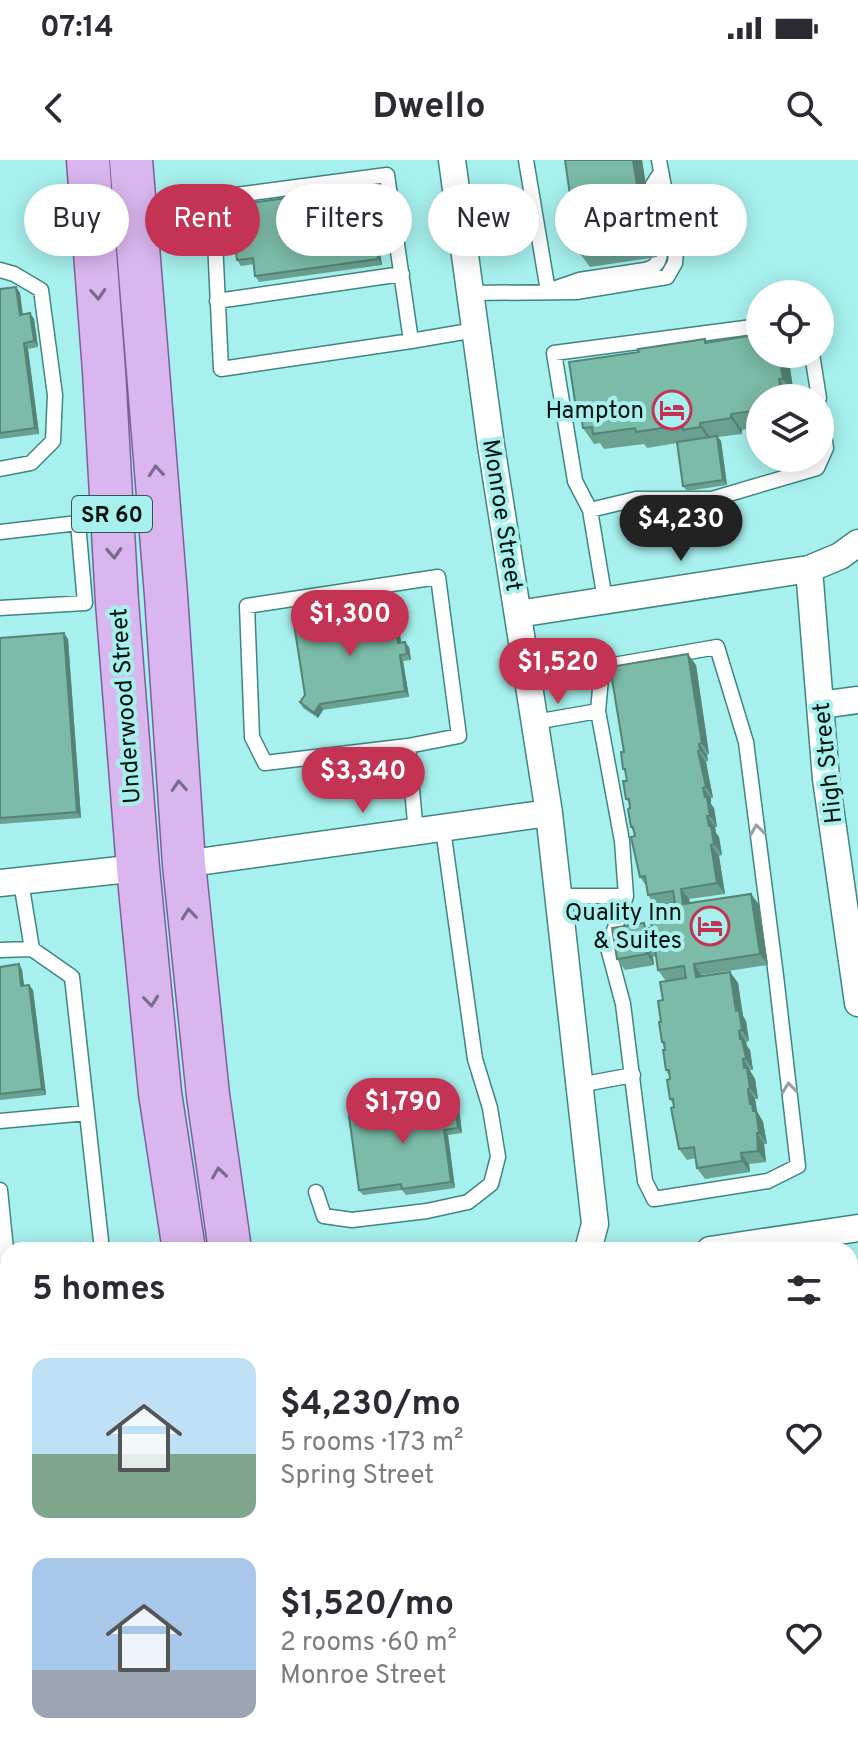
<!DOCTYPE html>
<meta charset="utf-8">
<style>
body{margin:0;font-family:Overpass,sans-serif;background:#f2f2f3;color:#2b2b33;height:100vh;display:flex;flex-direction:column;font-size:30px;white-space:nowrap}
*{box-sizing:border-box;margin:0}
p{font-size:26px;color:#7c7c81}
.icon{flex:none;width:44px;height:44px;fill:none;stroke:currentColor;stroke-width:2;stroke-linecap:round;stroke-linejoin:round}
.map{position:relative;flex:1;overflow:hidden}
.drawer{position:absolute;left:0px;top:1082px;width:858px;height:514px;display:flex;flex-direction:column;background:#fff;border-radius:24px 24px 0 0;box-shadow:0 4px 20px #0003}
.drawer>*{flex:none}
.guide{position:absolute;left:24px;top:24px;width:810px;height:72px;display:flex;gap:16px}
.fabs{position:absolute;left:746px;top:120px;display:grid;gap:16px}
.fabs a{display:grid;place-items:center;width:88px;height:88px;border-radius:50%;background:#fff;box-shadow:0 4px 20px #0003;font-size:40px}
.price{position:absolute;translate:-50% -68px;padding:0 18px;border-radius:28px;background:#c33354;color:#fff;font-size:26px;line-height:52px;filter:drop-shadow(0 2px 4px #0008)}
.price::after{content:'';position:absolute;left:50%;top:48px;width:24px;height:18px;margin-left:-12px;background:inherit;clip-path:polygon(0 0,100% 0,50% 100%)}
.price.selected{background:#222;color:#fff}
ul{padding:0;list-style:none}
li{display:flex;align-items:center;gap:24px;height:200px;padding:0 32px}
li span{display:grid;place-items:center;flex:none;width:224px;height:160px;border-radius:16px;color:#555}
li>.icon{margin-inline-start:auto}
span .icon{width:96px;height:96px;fill:#fffc;stroke-width:1}
li b{font-size:34px}
h2{display:flex;justify-content:space-between;align-items:center;height:96px;padding:0 32px;font-size:34px}
.tag{padding:0 28px;border-radius:36px;background:#fff;box-shadow:0 4px 20px #0003;font-size:28px;line-height:72px}
.tag.selected{background:#c33354;color:#fff}
.status{display:flex;justify-content:space-between;align-items:center;height:56px;padding:0 40px;background:#fff;direction:ltr}
.status svg{height:22px;fill:currentColor}
header{display:flex;justify-content:space-between;align-items:center;height:104px;padding:0 32px;background:#fff;font-size:36px;font-weight:700}
.map>svg:first-child{display:block}
.lines{fill:none;stroke-linecap:round;stroke-linejoin:round}
.service-casing{stroke:#3e8683;stroke-width:17}
.minor-casing{stroke:#3e8683;stroke-width:29}
.primary-casing{stroke:#7e5d9a;stroke-width:45}
.motorway-casing{stroke:#7e5d9a;stroke-width:47}
.service{stroke:#fff;stroke-width:14}
.minor{stroke:#fff;stroke-width:26}
.primary{stroke:#dab6ef;stroke-width:42}
.motorway{stroke:#c286e5;stroke-width:44}
.wall{fill:#6aa190}
.shaded-wall{fill:#568375}
.building{fill:#7bbba7;stroke:#568375;stroke-width:2}
.oneway{stroke:#786c8b}
.oneway2{stroke:#99a09f}
.labels{text-anchor:middle;stroke-width:8;stroke-linejoin:round;paint-order:stroke}
.shield{fill:#a7f0ed;stroke:#325452;stroke-width:2}
.shield-label{font-size:22px;font-weight:bold;fill:#001110}
.poi-label{font-size:24px;fill:#001110;stroke:#a7f0ed;text-anchor:end}
.street-label{font-size:24px;fill:#001110;stroke:#a7f0ed}
</style>
<div class="status"><b>07:14</b><svg viewBox="0 0 49 12"><path d="M0 12V9h3v3zM5 12V6h3v6zM10 12V3h3v9zM15 12V0h3v12zM26 1h20v11H26zM47 4h2v5h-2z"/></svg></div>
<header><svg class="icon" aria-label="back" viewBox="0 0 24 24"><path d="M15 5l-7 7 7 7"/></svg>Dwello<svg class="icon" aria-label="search" viewBox="0 0 24 24"><circle cx="10" cy="10" r="6"/><path d="M15 15l6 6"/></svg></header>
<div class="map">
<svg width="858" height="1595" viewBox="0 0 858 1595">
<rect width="100%" height="100%" fill="#a7f0ed"/>
<g class="lines">
<!-- service casing -->
<g class="service-casing">
<path id="service" d="M526 0 548 131
M0 110 14 114 41 130 55 235 53 281 31 303 0 309
M556 128 579 120 645 110C655 107 659 104 660 93L649 31 661 12
M470 133 576 132 667 117 675 103 676 92 659 0
M217 141 402 114
M411 181 221 209 213 38 387 15 411 181 475 170
M812 194 819 238
M590 350 636 339H712L817 308 826 288 820 248
M0 372 78 363 85 443 0 448
M438 417 459 576 408 586 265 603 252 577 247 446Z
M605 440 590 350 575 321 554 193 760 166
M535 562 598 551 622 681 626 736 608 788 623 844 645 1021 654 1039 768 1021 798 1006 776 816 746 582 717 487 602 507 598 551
M408 586 416 673
M21 722 32 789 72 817 102 1090
M558 736H626
M0 790 32 789
M579 925 633 915
M0 961 87 953
M0 1030 8 1109
M316 1032 324 1056 352 1060 427 1051 468 1042 491 1024 498 997 490 948 475 899 443 669
M850 1483 858 1533
M460 1588 461 1595
M475 1588V1595
M582 1588 583 1595
M810 1588 812 1595
M385 1595 386 1588"/>
</g>
<!-- minor casing -->
<g class="minor-casing">
<path id="minor" d="M452 0 491 285 549 653 595 1064 588 1090
M809 409 826 619 858 843
M518 454 809 409 840 396 858 383
M820 545 858 540
M184 704 549 653
M0 723 138 708
M710 1090 858 1068"/>
</g>
<!-- primary casing -->
<g class="primary-casing">
<path id="primary" d="M88 0 104 211 117 442 138 708 160 933 184 1090
M131 0 166 435 184 704 208 935 230 1090
M0 1198 8 1196
M0 1539 8 1538
M266 1588 267 1595
M309 1588 310 1595"/>
</g>
<!-- motorway casing -->
<g class="motorway-casing">
<path id="motorway" d="M850 1130 858 1129
M850 1184H858
M850 1229 858 1228
M850 1281 858 1280
M0 1311 8 1310
M0 1359 8 1357"/>
</g>
<!-- service -->
<use href="#service" class="service"/>
<!-- minor -->
<use href="#minor" class="minor"/>
<!-- primary -->
<use href="#primary" class="primary"/>
<!-- motorway -->
<use href="#motorway" class="motorway"/>
</g>
<!-- wall -->
<path class="wall" d="M642 0 657 97 590 107 578 91Z
M332 37 334 48 370 43 374 49 382 105 259 122 255 116 254 104 241 106 237 100Z
M16 127 20 133 23 154 30 153 34 159 38 187 28 189 39 274 0 279V129Z
M707 182 760 194H788L794 235H790L791 238H760V267L742 270V274L718 277 721 281 727 325 687 331 683 326 677 283 647 288 644 284 604 289 600 283 594 284 583 268 581 256 576 248Z
M362 451 364 454 397 455 401 482 409 487 411 500 403 501 409 537 323 550 318 558 303 548 300 542 305 535 327 459Z
M0 478 68 479 81 658 0 664Z
M696 505 709 594 707 595 708 601 706 602 713 638H711V644L714 648 717 667H715L716 673 719 677 722 695 719 696 725 734 689 739 690 743 751 734 759 745 768 805 701 815 702 816 730 812 738 823 743 856 746 861 749 881 746 882 747 886 750 890 753 910H750L751 913 755 919 758 939H755L757 951 763 962 767 984H764L766 1002 749 1004 750 1012 705 1019 697 1008 696 998 687 1000 679 989 673 944 670 939 669 916 666 910 665 890 662 882 663 840 666 821 658 810 656 796 653 797 654 805 625 810 617 799 650 772 652 768 656 746 648 735 647 727 640 717 634 673 631 667 630 644 626 639 627 621 626 613 623 609 624 592Z
M19 804 22 810 24 826 33 830 46 935 0 940V807Z
M442 944 459 948 462 973 448 975 455 1028 406 1035 402 1030 363 1035 359 1030Z
M8 1588H109V1595H0Z"/>
<!-- shaded-wall -->
<path class="shaded-wall" d="M633 0H642L657 97 646 81Z
M328 32 332 37 334 54 331 49Z
M370 43 374 49 382 105 378 99Z
M16 127 20 133 23 160 20 155Z
M30 153 34 159 38 187 34 181Z
M24 183 28 189 39 274 35 268Z
M779 194H788L794 235 783 219Z
M779 219 790 235 791 238H782Z
M731 254 742 270V274L731 258Z
M700 263 711 278V283L700 267Z
M717 276 721 281 727 325 723 320Z
M393 450 397 455 402 488 398 483Z
M64 473 68 479 81 658 77 652Z
M405 482 409 487 411 500 407 494Z
M688 494 696 505 709 594 702 583Z
M400 495 403 501 409 537 405 531Z
M320 544 323 550 318 558 314 553Z
M699 584 707 595 708 601 700 590Z
M698 591 706 602 713 638 706 627Z
M703 628 711 638V644L714 648 717 667 710 656Z
M707 656 715 667 716 673 719 677 722 695 714 684Z
M711 685 719 696 725 734 717 723Z
M681 729 689 739 691 755 683 744Z
M751 734 759 745 768 805 760 794Z
M644 763 651 774 646 775Z
M645 786 653 797 654 805 647 794Z
M19 804 22 810 25 832 21 826Z
M694 804 701 815 703 828 696 817Z
M730 812 738 823 743 856 746 861 749 881 742 870 736 851Z
M29 825 33 830 46 935 42 929Z
M739 871 746 882 747 886 750 890 753 910 746 899Z
M743 899 755 919 758 939 750 928Z
M748 929 755 939 757 951 763 962 767 984 759 973 750 944Z
M455 943 459 948 462 973 458 968Z
M444 970 448 975 455 1028 451 1022Z
M757 973 764 984 766 1002 758 991Z
M741 993 749 1004 750 1012 742 1001Z
M98 1588H109V1595H103Z
M443 1588H451L453 1595H444Z
M758 1588H766L767 1595H759Z"/>
<!-- building -->
<path class="building" d="M565 0H633L646 81 578 91Z
M328 32 331 49 370 43 378 99 255 116 253 98 237 100 230 46Z
M16 127 20 155 30 153 34 181 24 183 35 268 0 273V129Z
M760 174V194H779L783 219H779L782 238H760V250L731 254V258L700 263V267L683 270 682 265 636 272 635 268 593 274 592 267 583 268 580 247 576 248 569 202 639 192 638 189 705 179V183Z
M717 276 723 320 683 326 677 282Z
M393 450 398 483 405 482 407 494 400 495 405 531 320 544 314 553 300 542 305 535 294 464 327 459 326 456 362 451V454Z
M64 473 77 652 0 658V478Z
M688 494 702 583 699 584 700 590 698 591 706 627 703 628 705 637H707L710 656H707L709 666H711L714 684 711 685 717 723 681 729 683 744 751 734 760 794 694 804 696 817 730 812 736 851 739 850 742 870 739 871 740 879H742L746 899H743L744 908H747L750 928 748 929 750 944H752L753 951H756L759 973H757L758 991 741 993 742 1001 697 1008 694 987 679 989 671 948 674 947 673 939H670L667 920 670 919 669 910H666L663 890H665L664 882H662L659 862H661L658 841 663 840 660 822 686 818 684 806 658 810 655 789 653 790 652 784 645 786 647 794 617 799 612 768 644 763 646 775 650 774 649 768H652L648 747 675 743 673 731 648 735 645 716 640 717 631 677 635 676 633 667H631L628 649 630 648 629 639H626L623 621H627L625 609H623L621 592H624L610 507Z
M19 804 21 826 29 825 42 929 0 934V807Z
M441 943V944L455 943 458 968 444 970 451 1022 402 1029 401 1024 359 1030 349 956Z
M8 1541V1588H75V1595H0V1542Z
M121 1588H232V1592L225 1593V1595H122Z
M389 1588H443L444 1595H390Z
M625 1588H758L759 1595H626Z"/>
<!-- one-way arrows -->
<defs><path id="oneway-chevron" d="M-2-3.5L2.5 0L-2 3.5" fill="none" stroke-width="1.6" stroke-linecap="round" stroke-linejoin="round" transform="scale(2)"/></defs>
<g class="oneway">
<use href="#oneway-chevron" transform="translate(98 134) rotate(86)"/>
<use href="#oneway-chevron" transform="translate(156 311) rotate(-95)"/>
<use href="#oneway-chevron" transform="translate(114 393) rotate(87)"/>
<use href="#oneway-chevron" transform="translate(179 626) rotate(-94)"/>
<use href="#oneway-chevron" transform="translate(189 754) rotate(-96)"/>
<use href="#oneway-chevron" transform="translate(151 841) rotate(84)"/>
<use href="#oneway-chevron" transform="translate(219 1013) rotate(-98)"/>
</g>
<g class="oneway2">
<use href="#oneway-chevron" transform="translate(757 670) rotate(-97)"/>
<use href="#oneway-chevron" transform="translate(789 928) rotate(-96)"/>
</g>
<!-- icons -->
<defs>
<g id="hotel-ring" transform="scale(2)"><circle r="9.5" fill="#a7f0ed" stroke="#c33354" stroke-width="1.5"/><path d="M-6-4.5h1.5V1H6V5H4.5V3h-9V5H-6ZM-4 0a1.8 1.8 0 1 1 3.6 0ZM.5 0V-2.5h3Q6-2.5 6 0Z" fill="#c33354"/></g>
</defs>
<g fill-rule="evenodd">
<use href="#hotel-ring" x="672" y="250"/>
<use href="#hotel-ring" x="710" y="766"/>
</g>
<g class="labels">
<!-- shield labels -->
<rect class="shield" x="72" y="336" width="80" height="36" rx="6"/>
<g class="shield-label">
<text x="112" y="362">SR 60</text>
</g>
<!-- poi labels -->
<g class="poi-label">
<text x="644" y="258">Hampton</text>
<text x="682" y="760">Quality Inn<tspan x="682" dy="28">&amp; Suites</tspan></text>
</g>
<!-- street labels -->
<g class="street-label">
<text transform="translate(503 355) rotate(81)" y="8">Monroe Street</text>
<text transform="translate(125 546) rotate(-94)" y="8">Underwood Street</text>
<text transform="translate(827 603) rotate(-96)" y="8">High Street</text>
</g>
</g>
</svg>
<div class="fabs">
<a><svg class="icon" aria-label="locate" viewBox="0 0 24 24"><circle cx="12" cy="12" r="6"/><path d="M12 2v4M12 18v4M2 12h4M18 12h4"/></svg></a>
<a><svg class="icon" aria-label="layers" viewBox="0 0 24 24"><path d="M12 4l9 5-9 5-9-5zM3 14l9 5 9-5"/></svg></a>
</div>
<b class="price selected" style="left:681px;top:403px">$4,230</b>
<b class="price" style="left:350px;top:498px">$1,300</b>
<b class="price" style="left:558px;top:546px">$1,520</b>
<b class="price" style="left:363px;top:655px">$3,340</b>
<b class="price" style="left:403px;top:986px">$1,790</b>
<div class="guide">
<a class="tag">Buy</a>
<a class="tag selected">Rent</a>
<a class="tag">Filters</a>
<a class="tag">New</a>
<a class="tag">Apartment</a>
</div>
<section class="drawer">
<h2>5 homes<svg class="icon" aria-label="filters" viewBox="0 0 24 24"><path d="M4 7h16M4 17h16"/><circle cx="9" cy="7" r="2"/><circle cx="15" cy="17" r="2"/></svg></h2>
<ul>
<li><span style="background:linear-gradient(#bfe0f5 60%,#7fa58c 0)"><svg class="icon" aria-label="home" viewBox="0 0 24 24"><path d="M3 11l9-7 9 7M6 9v11h12V9"/></svg></span><div><b>$4,230/mo</b><p>5 rooms · 173 m²</p><p>Spring Street</p></div><svg class="icon" aria-label="heart" viewBox="0 0 24 24"><path d="M12 20l-8-8c-3-5 5-10 8-4 3-6 11-1 8 4z"/></svg></li>
<li><span style="background:linear-gradient(#a9c7e8 70%,#9aa5b1 0)"><svg class="icon" aria-label="home" viewBox="0 0 24 24"><path d="M3 11l9-7 9 7M6 9v11h12V9"/></svg></span><div><b>$1,520/mo</b><p>2 rooms · 60 m²</p><p>Monroe Street</p></div><svg class="icon" aria-label="heart" viewBox="0 0 24 24"><path d="M12 20l-8-8c-3-5 5-10 8-4 3-6 11-1 8 4z"/></svg></li>
</ul>
</section>
</div>
